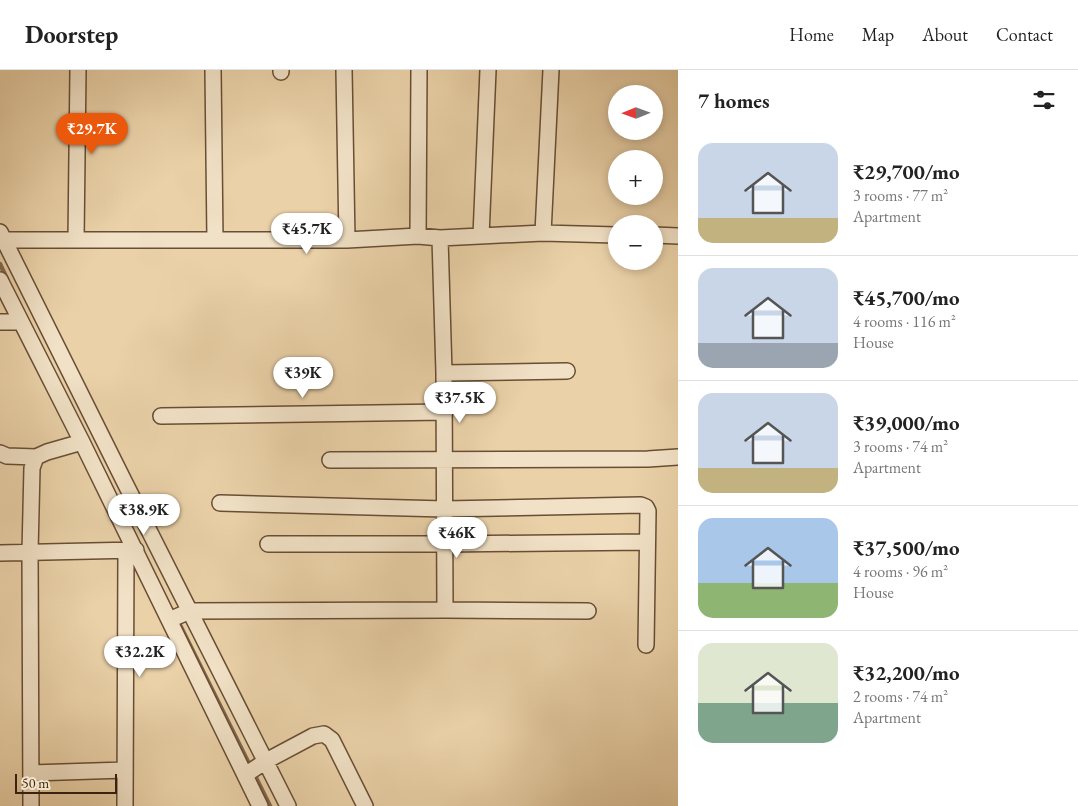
<!DOCTYPE html>
<meta charset="utf-8">
<style>
body{margin:0;font-family:"EB Garamond",serif;background:#f6f6f6;color:#222;height:100vh;display:flex;flex-direction:column;font-size:19px;white-space:nowrap}
*{box-sizing:border-box;margin:0}
p{font-size:16px;color:#767676}
.icon{flex:none;width:28px;height:28px;fill:none;stroke:currentColor;stroke-width:2;stroke-linecap:round;stroke-linejoin:round}
.map{position:relative;flex:1;overflow:hidden}
.sheet{display:flex;flex-direction:column;background:#fff;width:400px}
.sheet>*{flex:none}
.needle{width:32px;rotate:269deg}
.buttons{position:absolute;left:608px;top:15px;display:grid;gap:10px}
.buttons a{display:grid;place-items:center;width:55px;height:55px;border-radius:50%;background:#fff;box-shadow:0 2px 8px #0003;font-size:25px}
.scale{position:absolute;left:15px;bottom:12px;width:102px;box-sizing:border-box;padding-left:5px;border:2px solid #3c220f;border-top:0;font-size:14px;line-height:18px;white-space:nowrap;color:#3c220f;-webkit-text-stroke:4px #f1e1c6;paint-order:stroke}
.price{position:absolute;translate:-50% -42px;padding:0 11px;border-radius:18px;background:#fff;color:#222;font-size:16px;line-height:32px;filter:drop-shadow(0 1px 2px #0008)}
.price::after{content:'';position:absolute;left:50%;top:30px;width:15px;height:11px;margin-left:-8px;background:inherit;clip-path:polygon(0 0,100% 0,50% 100%)}
.price.on{background:#ea580c;color:#fff}
ul{padding:0;list-style:none}
li{display:flex;align-items:center;gap:15px;height:125px;padding:0 20px}
li+li{border-top:1px solid #e0e0e0}
li span{display:grid;place-items:center;flex:none;width:140px;height:100px;border-radius:15px;color:#555}
li>.icon{margin-inline-start:auto}
span .icon{width:60px;height:60px;fill:#fffc;stroke-width:1}
li b{font-size:21px}
h2{display:flex;justify-content:space-between;align-items:center;height:60px;padding:0 20px;font-size:21px}
header{display:flex;align-items:center;gap:30px;box-sizing:border-box;height:70px;padding:0 25px;background:#fff;border-bottom:1px solid #e0e0e0}
header strong{font-size:24px}
nav{display:flex;gap:28px;margin-inline-start:auto;font-size:18px}
main{display:flex;flex:1;min-height:0}
.map>svg:first-child{display:block}
.lines{fill:none;stroke-linecap:round;stroke-linejoin:round}
.stream{stroke:#81684c;stroke-width:4.5}
.street-casing{stroke:#684e35;stroke-width:18}
.street{stroke:#f1e1c6;stroke-width:15}
</style>
<header>
<strong>Doorstep</strong>
<nav><a>Home</a><a>Map</a><a>About</a><a>Contact</a></nav>
</header>
<main>
<div class="map">
<svg width="678" height="736" viewBox="0 0 678 736">
<rect width="100%" height="100%" fill="#ead1a8"/>
<filter id="stains"><feTurbulence type="fractalNoise" baseFrequency=".004" numOctaves="4"/><feColorMatrix values="0 0 0 0 .2 0 0 0 0 .09 0 0 0 0 .02 0 0 0 .5 -.17"/></filter>
<radialGradient id="worn" r=".72"><stop offset=".6" stop-color="#630" stop-opacity="0"/><stop offset="1" stop-color="#630" stop-opacity=".3"/></radialGradient>
<g class="lines">
<!-- stream -->
<path class="stream" d="M0 194 7 209
M177 549 270 736"/>
<!-- street casing -->
<g class="street-casing">
<path id="street" d="M213 0 215 170
M281 0V2
M344 0 347 170
M0 162 124 411 288 736
M543 163 551 0
M654 165 678 166
M418 166 419 0
M481 166 488 0
M440 168 444 303 445 540
M0 170H347L418 166 440 168 543 163 616 165
M76 170 78 0
M0 210 82 372 260 736
M0 252H21
M444 303 567 301
M161 346 445 342
M0 383 7 386 36 387
M330 390 648 389 678 387
M220 433 445 439 641 435 646 437 648 441 646 575
M268 474H445L647 472
M0 483 136 480
M169 550 190 541 445 540 588 541
M31 703 125 700
M245 705 266 691 313 666 324 664 332 670 365 736
M31 736 30 482 32 398 36 387 47 382 82 372
M125 736 126 480"/>
</g>
<!-- street -->
<use href="#street" class="street"/>
</g>
<rect width="100%" height="100%" filter="url(#stains)"/>
<rect width="100%" height="100%" fill="url(#worn)"/>
</svg>
<div class="buttons">
<a><svg class="needle" viewBox="-14 -14 28 28"><path d="M0-13l5 13h-10z" fill="#e53935"/><path d="M0 13l5-13h-10z" fill="#767676"/></svg></a>
<a>+</a>
<a>−</a>
</div>
<div class="scale">50 m</div>
<b class="price on" style="left:92px;top:85px">₹29.7K</b>
<b class="price" style="left:307px;top:185px">₹45.7K</b>
<b class="price" style="left:303px;top:329px">₹39K</b>
<b class="price" style="left:460px;top:354px">₹37.5K</b>
<b class="price" style="left:144px;top:466px">₹38.9K</b>
<b class="price" style="left:457px;top:489px">₹46K</b>
<b class="price" style="left:140px;top:608px">₹32.2K</b>
</div>
<section class="sheet">
<h2>7 homes<svg class="icon" aria-label="filters" viewBox="0 0 24 24"><path d="M4 7h16M4 17h16"/><circle cx="9" cy="7" r="2"/><circle cx="15" cy="17" r="2"/></svg></h2>
<ul>
<li><span style="background:linear-gradient(#c9d6e8 75%,#c2b280 0)"><svg class="icon" aria-label="home" viewBox="0 0 24 24"><path d="M3 11l9-7 9 7M6 9v11h12V9"/></svg></span><div><b>₹29,700/mo</b><p>3 rooms · 77 m²</p><p>Apartment</p></div></li>
<li><span style="background:linear-gradient(#c9d6e8 75%,#9aa5b1 0)"><svg class="icon" aria-label="home" viewBox="0 0 24 24"><path d="M3 11l9-7 9 7M6 9v11h12V9"/></svg></span><div><b>₹45,700/mo</b><p>4 rooms · 116 m²</p><p>House</p></div></li>
<li><span style="background:linear-gradient(#c9d6e8 75%,#c2b280 0)"><svg class="icon" aria-label="home" viewBox="0 0 24 24"><path d="M3 11l9-7 9 7M6 9v11h12V9"/></svg></span><div><b>₹39,000/mo</b><p>3 rooms · 74 m²</p><p>Apartment</p></div></li>
<li><span style="background:linear-gradient(#a9c7e8 65%,#8fb573 0)"><svg class="icon" aria-label="home" viewBox="0 0 24 24"><path d="M3 11l9-7 9 7M6 9v11h12V9"/></svg></span><div><b>₹37,500/mo</b><p>4 rooms · 96 m²</p><p>House</p></div></li>
<li><span style="background:linear-gradient(#dfe7d0 60%,#7fa58c 0)"><svg class="icon" aria-label="home" viewBox="0 0 24 24"><path d="M3 11l9-7 9 7M6 9v11h12V9"/></svg></span><div><b>₹32,200/mo</b><p>2 rooms · 74 m²</p><p>Apartment</p></div></li>
</ul>
</section>
</main>
